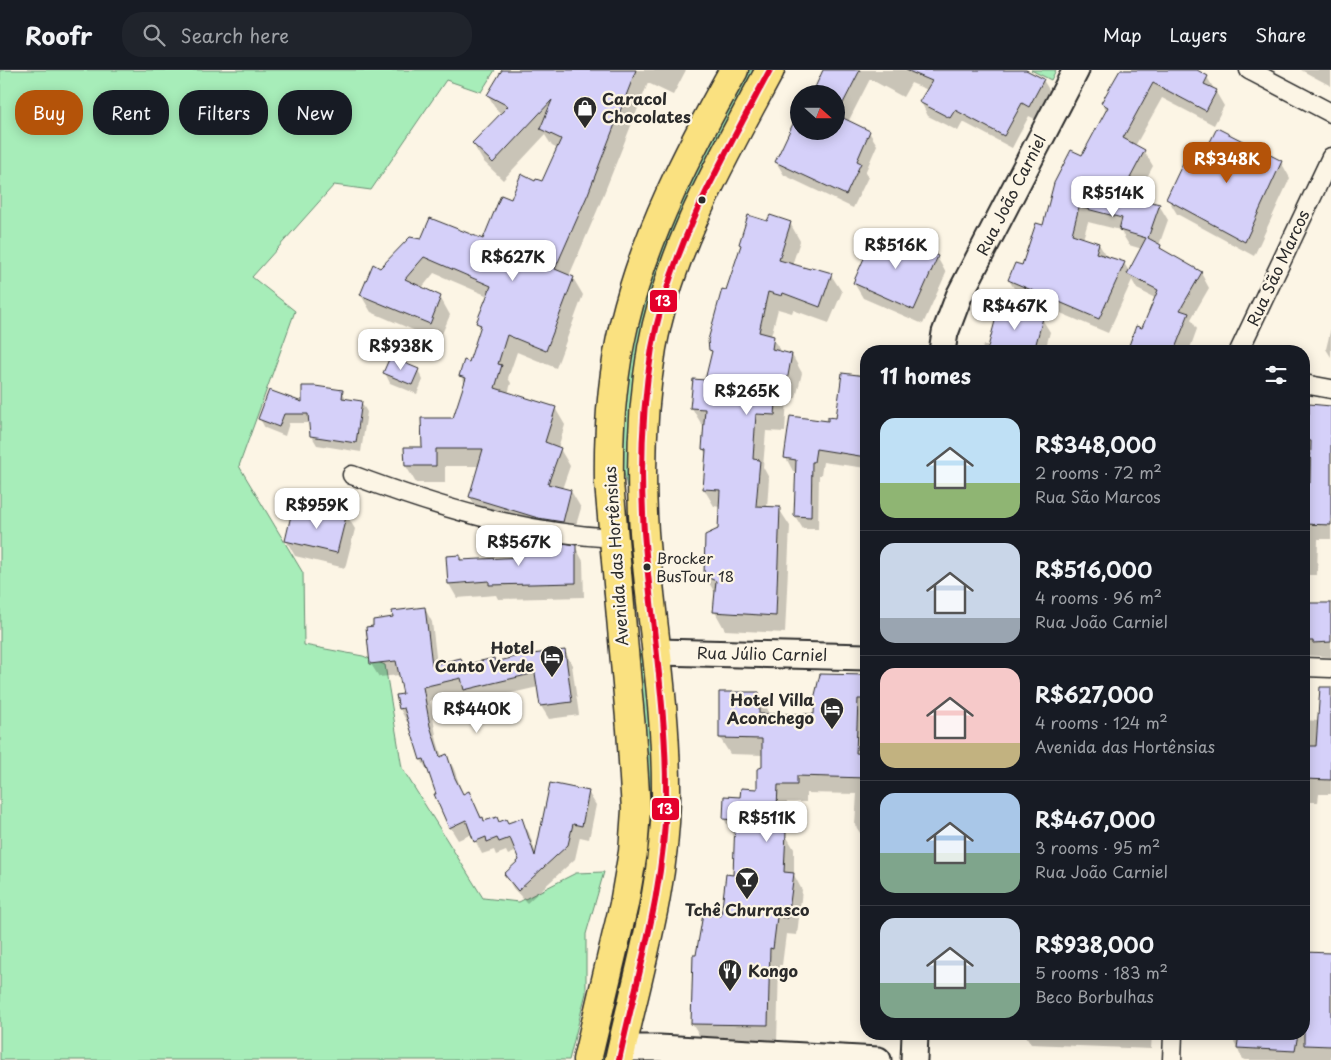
<!DOCTYPE html>
<meta charset="utf-8">
<style>
body{margin:0;font-family:"Playpen Sans",sans-serif;background:#20242c;color:#f1f3f6;height:100vh;display:flex;flex-direction:column;font-size:19px;white-space:nowrap}
*{box-sizing:border-box;margin:0}
p{font-size:16px;color:#9ea1a6}
.icon{flex:none;width:28px;height:28px;fill:none;stroke:currentColor;stroke-width:2;stroke-linecap:round;stroke-linejoin:round}
.map{position:relative;flex:1;overflow:hidden}
.sheet{position:absolute;left:860px;top:275px;width:450px;height:695px;display:flex;flex-direction:column;background:#171b24;border-radius:20px;box-shadow:0 2px 12px #0003}
.sheet>*{flex:none}
.banner{position:absolute;left:15px;top:20px;width:475px;height:45px;display:flex;gap:10px}
.needle{width:32px;rotate:111deg}
.fabs{position:absolute;left:790px;top:15px;display:grid;gap:10px}
.fabs a{display:grid;place-items:center;width:55px;height:55px;border-radius:50%;background:#171b24;box-shadow:0 2px 12px #0003;font-size:25px}
.price{position:absolute;translate:-50% -42px;padding:0 11px;border-radius:10px;background:#fff;color:#222;font-size:16px;line-height:32px;filter:drop-shadow(0 1px 2px #0008)}
.price::after{content:'';position:absolute;left:50%;top:30px;width:15px;height:11px;margin-left:-8px;background:inherit;clip-path:polygon(0 0,100% 0,50% 100%)}
.price.active{background:#b45309;color:#fff}
ul{padding:0;list-style:none}
li{display:flex;align-items:center;gap:15px;height:125px;padding:0 20px}
li+li{border-top:1px solid #363941}
li span{display:grid;place-items:center;flex:none;width:140px;height:100px;border-radius:15px;color:#555}
li>.icon{margin-inline-start:auto}
span .icon{width:60px;height:60px;fill:#fffc;stroke-width:1}
li b{font-size:21px}
h2{display:flex;justify-content:space-between;align-items:center;height:60px;padding:0 20px;font-size:21px}
.tag{padding:0 18px;border-radius:20px;background:#171b24;box-shadow:0 2px 12px #0003;font-size:18px;line-height:45px}
.tag.active{background:#b45309;color:#fff}
header{display:flex;align-items:center;gap:30px;box-sizing:border-box;height:70px;padding:0 25px;background:#171b24;border-bottom:1px solid #363941}
header strong{font-size:24px}
nav{display:flex;gap:28px;margin-inline-start:auto;font-size:18px}
.search{width:350px;height:45px;background:#20242c;display:flex;align-items:center;gap:12px;box-sizing:border-box;padding:0 18px;border-radius:20px;color:#9ea1a6;font-size:19px}
.map>svg:first-child{display:block}
.green{fill:#a7edb9;stroke:#698c72}
.shadow{fill:#0003;fill-rule:evenodd}
.building{fill:#d5d0f9;stroke:#2b2b2b}
.lines{fill:none;stroke-linecap:round;stroke-linejoin:round}
.street-casing{stroke:#2b2b2b;stroke-width:21}
.secondary-casing{stroke:#2b2b2b;stroke-width:29}
.primary-casing{stroke:#2b2b2b;stroke-width:31}
.street{stroke:#fcf5e5;stroke-width:18}
.secondary{stroke:#fcf5e5;stroke-width:25}
.primary{stroke:#fae180;stroke-width:28}
.bus-1-casing{stroke:#fcf5e5;stroke-width:10}
.bus-1{stroke:#e4002b;stroke-width:6}
.bus-dot{fill:#2b2b2b;stroke:#fcf5e5;stroke-width:2}
.labels{text-anchor:middle;stroke-width:4.5;stroke-linejoin:round;paint-order:stroke}
.bus-label{font-size:15px;fill:#2b2b2b;stroke:#fcf5e5;text-anchor:start}
.poi-label{font-size:16px;font-weight:bold;fill:#2b2b2b;stroke:#fcf5e5;text-anchor:start}
.street-label{font-size:16px;fill:#2b2b2b;stroke:#fcf5e5}
.line-badge{stroke:#fcf5e5;stroke-width:2}
.badge-label{font-size:14px;text-anchor:middle;font-weight:bold;fill:#fff}
</style>
<header>
<strong>Roofr</strong>
<div class="search"><svg class="icon" aria-label="search" viewBox="0 0 24 24"><circle cx="10" cy="10" r="6"/><path d="M15 15l6 6"/></svg>Search here</div>
<nav><a>Map</a><a>Layers</a><a>Share</a></nav>
</header>
<div class="map">
<svg width="1331" height="990" viewBox="0 0 1331 990">
<rect width="100%" height="100%" fill="#fcf5e5"/>
<filter id="ink" filterUnits="userSpaceOnUse"><feTurbulence type="fractalNoise" baseFrequency=".02" numOctaves="2"/><feDisplacementMap in="SourceGraphic" scale="10" xChannelSelector="R" yChannelSelector="G"/><feConvolveMatrix kernelMatrix="1 2 1 2 8 2 1 2 1" color-interpolation-filters="sRGB"/></filter>
<g filter="url(#ink)">
<!-- green -->
<path class="green" d="M0 0H495L481 22 446 10 371 120 334 115 252 207 295 241 239 396 303 503 304 575 363 586 385 595 402 698 483 828 519 832 576 803 604 802 586 864V923L569 990H0Z
M746 0H757L722 63 629 396 628 422 621 388 627 301 644 223 673 145Z
M1031 0H1056L1051 10Z
M637 577 646 591 655 737 646 820 607 990H598L633 845Z"/>
<!-- shadow -->
<path class="shadow" d="M504 0H686L673 25 648 13 597 141 569 206 573 208 583 225 556 298 517 282 508 308 511 313 508 324 555 338 565 355 558 378 560 379 570 396 562 419 571 421 581 438 572 469 480 444 470 427 479 396H445V413H416L406 396V378H423L454 349 466 314 461 306 470 293 481 259 477 252 488 226 434 203 421 219 440 227 450 245 439 271 371 242 361 225 380 200 422 170 483 171 511 131 536 113H542L558 79 552 76 545 65 503 110 483 91 473 74 502 44 498 42 488 25Z
M824 0H1024L1043 10 1051 23 1037 50 1029 46 1012 78 963 52 958 61 928 46 921 32 928 20 911 13 903 27 870 9 848 52 869 62 877 75 865 103 868 107 853 138 784 105 776 92 799 61H836V24Z
M1120 0H1195L1207 7 1224 36 1214 55 1162 28 1135 76 1144 81 1153 96 1135 130 1159 135 1168 150 1159 175 1163 181 1201 203 1209 218 1191 249 1197 259 1189 281H1128L1137 258 1142 260 1155 228 1137 219 1132 210 1108 263 1018 225 1009 210 1023 197 1107 42 1102 33ZM1088 152 1120 160 1129 175 1142 179 1130 203 1124 193 1107 188 1099 174 1083 169Z
M1301 0H1331V16Z
M1281 92 1290 108 1254 186 1177 144 1168 129 1197 102Z
M768 153H790L800 171 792 195 831 205 842 222 829 253 793 240 792 243 778 239 771 266 782 283 792 285 802 303 796 328 787 327 785 362 766 361 763 397 769 408 767 438 779 439 790 456 785 563 725 560 715 542V523L705 506 719 460 720 437 714 436 704 419 707 385 703 379 705 356 702 355 692 338 706 311 713 285 710 280 727 221 742 177 740 174Z
M937 187 946 203 923 254 863 228 854 213Z
M1042 249 1050 262 1045 281H982L983 275 989 276Z
M1331 258V287L1326 279Z
M418 300 423 310 417 324 390 313 385 303Z
M843 304 866 307V398L823 392 821 405H819L818 459H803L795 446 797 402 793 401 786 388 829 352 837 350Z
M342 321 347 330 361 332 367 342 361 382 317 375 311 365 310 353H289L285 366 265 358 260 349Z
M1331 337V469H1318L1317 505H1304V345H1310Z
M346 444 355 459 345 498 295 486 286 470 321 450Z
M575 476 583 491 584 527 498 529 496 525 457 528 449 514 447 487 459 486 462 491 523 488Z
M1304 532H1308L1310 534H1331V587L1304 585Z
M425 539 432 552 437 595 461 590 464 596 495 593 565 581 572 595 579 645 549 649 541 636 538 617 473 632 467 622 430 630 437 671 442 687 447 686 454 699 463 725 468 723 485 753 508 755 521 750 529 763 536 784 588 722 596 735 589 769 580 767 575 789 527 833 513 818 505 804 520 791 517 781 508 785 506 781 496 785 494 780 482 784 472 764 458 770 450 757 430 703H429L421 690 409 652H407L400 639 404 625 400 605 379 607 371 594 375 557Z
M821 606 866 607V772L855 755 857 724 806 723V732H787L785 764 794 779V805L802 820 797 865 786 864 782 895H779L777 972 702 970 692 954 697 887 722 847 734 807 736 766H734L724 749 741 728 758 720 763 698V685L730 684 720 668 759 623 768 640V645H815Z
M1331 619V724H1319L1318 732H1304V752V650L1319 651Z
M1304 883 1331 884V990H1246L1243 989 1230 964H1304Z
M1025 964H1152L1151 979 1031 974Z"/>
<!-- building -->
<path class="building" d="M502 0H636L588 124 555 199 574 207 546 281 507 265 498 294 502 295 495 318 556 337 545 372 561 378 548 414 571 420 563 452 538 448 469 427 483 379H436V396H405L404 377H422L421 348H453L466 308 459 306 464 290 469 292 481 255 476 253 491 216 424 187 405 209 441 226 430 254 360 225 373 194 380 198 410 167 421 169 430 148 483 169 501 125 511 129 521 104 535 111 536 109 542 111 561 69 540 59 552 30 493 93 472 73 508 36 487 25Z
M823 0H860L837 45 870 61 857 91 861 93 846 125 775 92 799 41V61H836V24H812Z
M906 0H1026L1044 9 1029 37 1022 33 1004 66 955 40 950 48 919 32 932 11Z
M1120 0H1197L1208 6 1204 14 1217 20 1206 41 1153 13 1123 68 1145 80 1121 125 1160 134 1148 168 1161 175 1160 178 1202 202 1180 240 1189 243 1174 281H1127L1136 256 1142 258 1158 220 1127 204 1146 168 1119 160 1122 148 1079 137 1072 164 1099 173 1096 183 1125 192 1099 249 1008 210 1015 193 1022 195 1036 153 1043 155 1054 113 1071 80 1082 85 1108 37 1101 33Z
M1217 58 1282 91 1245 172 1166 129 1183 93 1196 100Z
M748 145 767 151 770 145 791 152 779 190 810 199 811 197 832 203 820 237 783 223 782 226 768 222 759 262 774 266 772 279 792 284 787 311 778 310 775 345 756 344 753 389 760 390 756 436 780 437 776 546 713 542 716 511 704 506 705 465 718 459 720 420 703 419 706 380 702 379 705 339 690 338 693 309 705 310 712 281 709 280 708 270 722 219 726 220 741 175 739 174Z
M877 159 938 186 914 240 853 213Z
M999 236 1043 248 1034 281H987Z
M390 287 419 299 412 315 383 303Z
M842 303 866 306V387L816 379 814 392H812L811 447 794 446 796 390 784 388 790 346 828 351V347L836 348Z
M302 316H315L343 320 342 328 362 331 356 373 310 366 308 344H284L279 357 258 349 269 320 302 332Z
M1309 334 1331 336V455L1304 454V412L1310 413 1311 371 1304 370V343L1309 344Z
M323 437 347 443 337 483 285 471 292 441 320 448Z
M562 473 576 475V513L489 515V511L448 514 446 486 460 485V490L522 487 521 474Z
M1304 533H1331V572L1313 573V571H1304Z
M425 537 432 595 461 588 463 595 494 588 495 592 524 585 565 580 572 632 540 636 535 603 464 620 461 608 423 617 430 656 440 687 447 684 454 706 463 724 469 721 481 748 483 747 484 751 497 747 499 752 506 749 508 753 522 748 535 786 550 713 589 721 582 756 573 754 568 775 518 821 504 804 519 790 510 768 499 772 497 768 487 772 486 767 474 772 466 750 449 758 434 724H436L424 689 420 690 404 638 399 639 396 625 403 624 396 591 370 594 366 557 373 556V550L393 547 392 541Z
M820 604 866 605V629H858L856 683 866 684V708L797 706V715H778L776 761 786 762 784 802 794 803 788 848 777 847 773 879 770 878 768 955 691 954 693 885H696L703 844 721 846 726 804 733 805 735 750 723 749 724 726 740 727 741 718 757 719V699L762 697V669L719 668V622H759V644H814L815 625Z
M1320 617H1331V710L1304 709V676H1316Z
M1304 882 1331 883V976L1304 975Z
M1239 964H1298L1295 981 1237 978Z"/>
<g class="lines">
<!-- street casing -->
<g class="street-casing">
<path id="street" d="M1249 0 1331 43
M1239 281 1331 87
M1304 314 1331 319
M352 405C437 437 523 463 614 468
M1304 597 1331 598
M1172 990 1173 964"/>
</g>
<!-- secondary casing -->
<g class="secondary-casing">
<path id="secondary" d="M942 281 945 263 959 226 1076 0
M658 582 866 587
M622 978H659L878 990
M914 990 915 964"/>
</g>
<!-- primary casing -->
<g class="primary-casing">
<path id="primary" d="M587 990 624 834 633 782 636 740 631 659 609 413C608 360 612 306 624 254 645 165 689 80 734 0
M619 990C638 903 665 817 666 728 667 639 651 550 644 462 640 401 642 338 652 278 670 178 723 88 770 0"/>
</g>
<!-- street -->
<use href="#street" class="street"/>
<!-- secondary -->
<use href="#secondary" class="secondary"/>
<!-- primary -->
<use href="#primary" class="primary"/>
<!-- bus-1 casing -->
<g class="bus-1-casing">
<path id="bus-1" d="M619 990C638 903 665 817 666 728 667 639 651 550 644 462 640 401 642 338 652 278 670 178 723 88 770 0"/>
</g>
<!-- bus-1 -->
<use href="#bus-1" class="bus-1"/>
</g>
</g>
<!-- icons -->
<defs>
<g id="shop-pin" transform="scale(1.25)"><path d="M0 17L-7.5 6A9.5 9.5 0 1 1 7.5 6Z" fill="#2b2b2b" stroke="#fcf5e5"/><path d="M-5-2.5h2.3a2.7 3.5 0 0 1 5.4 0H5L5.5 6h-11ZM-1.5-2.5h3a1.5 2.3 0 0 0-3 0Z" fill="#fff"/></g>
<g id="hotel-pin" transform="scale(1.25)"><path d="M0 17L-7.5 6A9.5 9.5 0 1 1 7.5 6Z" fill="#2b2b2b" stroke="#fcf5e5"/><path d="M-6-4.5h1.5V1H6V5H4.5V3h-9V5H-6ZM-4 0a1.8 1.8 0 1 1 3.6 0ZM.5 0V-2.5h3Q6-2.5 6 0Z" fill="#fff"/></g>
<g id="bar-pin" transform="scale(1.25)"><path d="M0 17L-7.5 6A9.5 9.5 0 1 1 7.5 6Z" fill="#2b2b2b" stroke="#fcf5e5"/><path d="M-6-5H6L.8 .8V4.5H3.5V6h-7V4.5H-.8V.8Z" fill="#fff"/></g>
<g id="restaurant-pin" transform="scale(1.25)"><path d="M0 17L-7.5 6A9.5 9.5 0 1 1 7.5 6Z" fill="#2b2b2b" stroke="#fcf5e5"/><path d="M-5-6h1v4h1v-4h1v4h1v-4h1v5L-1.5 .5V6h-2V.5L-5-1ZM5-6V6H3V1.5H1.5Q1.5-4 5-6Z" fill="#fff"/></g>
</defs>
<g fill-rule="evenodd">
<use href="#shop-pin" x="585" y="38"/>
<use href="#hotel-pin" x="552" y="587"/>
<use href="#hotel-pin" x="832" y="639"/>
<use href="#bar-pin" x="747" y="809"/>
<use href="#restaurant-pin" x="730" y="901"/>
</g>
<!-- markers -->
<g class="bus-dot">
<circle cx="702" cy="130" r="4.5"/>
<circle cx="647" cy="497" r="4.5"/>
</g>
<g class="labels">
<!-- bus labels -->
<g class="bus-label">
<text x="656" y="494">Brocker<tspan x="656" dy="18">BusTour 18</tspan></text>
</g>
<!-- poi labels -->
<g class="poi-label">
<text x="602" y="35">Caracol<tspan x="602" dy="18">Chocolates</tspan></text>
<text x="534" y="584" text-anchor="end">Hotel<tspan x="534" dy="18">Canto Verde</tspan></text>
<text x="814" y="636" text-anchor="end">Hotel Villa<tspan x="814" dy="18">Aconchego</tspan></text>
<text x="747" y="846" text-anchor="middle">Tchê Churrasco</text>
<text x="748" y="907">Kongo</text>
</g>
<!-- street labels -->
<g class="street-label">
<text transform="translate(1011 125) rotate(-63)" y="6">Rua João Carniel</text>
<text transform="translate(1278 198) rotate(-65)" y="6">Rua São Marcos</text>
<text transform="translate(616 486) rotate(-94)" y="6">Avenida das Hortênsias</text>
<text transform="translate(762 584) rotate(1)" y="6">Rua Júlio Carniel</text>
</g>
</g>
<g class="line-badge">
<rect x="649" y="219" width="29" height="24" rx="5" fill="#e4002b"/>
<rect x="651" y="727" width="29" height="24" rx="5" fill="#e4002b"/>
</g>
<g class="badge-label">
<text x="663" y="236">13</text>
<text x="665" y="744">13</text>
</g>
</svg>
<div class="fabs">
<a><svg class="needle" viewBox="-14 -14 28 28"><path d="M0-13l5 13h-10z" fill="#e53935"/><path d="M0 13l5-13h-10z" fill="#9ea1a6"/></svg></a>
</div>
<b class="price active" style="left:1227px;top:114px">R$348K</b>
<b class="price" style="left:1113px;top:148px">R$514K</b>
<b class="price" style="left:896px;top:200px">R$516K</b>
<b class="price" style="left:513px;top:212px">R$627K</b>
<b class="price" style="left:1015px;top:261px">R$467K</b>
<b class="price" style="left:401px;top:301px">R$938K</b>
<b class="price" style="left:747px;top:346px">R$265K</b>
<b class="price" style="left:317px;top:460px">R$959K</b>
<b class="price" style="left:519px;top:497px">R$567K</b>
<b class="price" style="left:477px;top:664px">R$440K</b>
<b class="price" style="left:767px;top:773px">R$511K</b>
<div class="banner">
<a class="tag active">Buy</a>
<a class="tag">Rent</a>
<a class="tag">Filters</a>
<a class="tag">New</a>
</div>
<section class="sheet">
<h2>11 homes<svg class="icon" aria-label="filters" viewBox="0 0 24 24"><path d="M4 7h16M4 17h16"/><circle cx="9" cy="7" r="2"/><circle cx="15" cy="17" r="2"/></svg></h2>
<ul>
<li><span style="background:linear-gradient(#bfe0f5 65%,#8fb573 0)"><svg class="icon" aria-label="home" viewBox="0 0 24 24"><path d="M3 11l9-7 9 7M6 9v11h12V9"/></svg></span><div><b>R$348,000</b><p>2 rooms · 72 m²</p><p>Rua São Marcos</p></div></li>
<li><span style="background:linear-gradient(#c9d6e8 75%,#9aa5b1 0)"><svg class="icon" aria-label="home" viewBox="0 0 24 24"><path d="M3 11l9-7 9 7M6 9v11h12V9"/></svg></span><div><b>R$516,000</b><p>4 rooms · 96 m²</p><p>Rua João Carniel</p></div></li>
<li><span style="background:linear-gradient(#f6c9c9 75%,#c2b280 0)"><svg class="icon" aria-label="home" viewBox="0 0 24 24"><path d="M3 11l9-7 9 7M6 9v11h12V9"/></svg></span><div><b>R$627,000</b><p>4 rooms · 124 m²</p><p>Avenida das Hortênsias</p></div></li>
<li><span style="background:linear-gradient(#a9c7e8 60%,#7fa58c 0)"><svg class="icon" aria-label="home" viewBox="0 0 24 24"><path d="M3 11l9-7 9 7M6 9v11h12V9"/></svg></span><div><b>R$467,000</b><p>3 rooms · 95 m²</p><p>Rua João Carniel</p></div></li>
<li><span style="background:linear-gradient(#c9d6e8 65%,#7fa58c 0)"><svg class="icon" aria-label="home" viewBox="0 0 24 24"><path d="M3 11l9-7 9 7M6 9v11h12V9"/></svg></span><div><b>R$938,000</b><p>5 rooms · 183 m²</p><p>Beco Borbulhas</p></div></li>
</ul>
</section>
</div>
